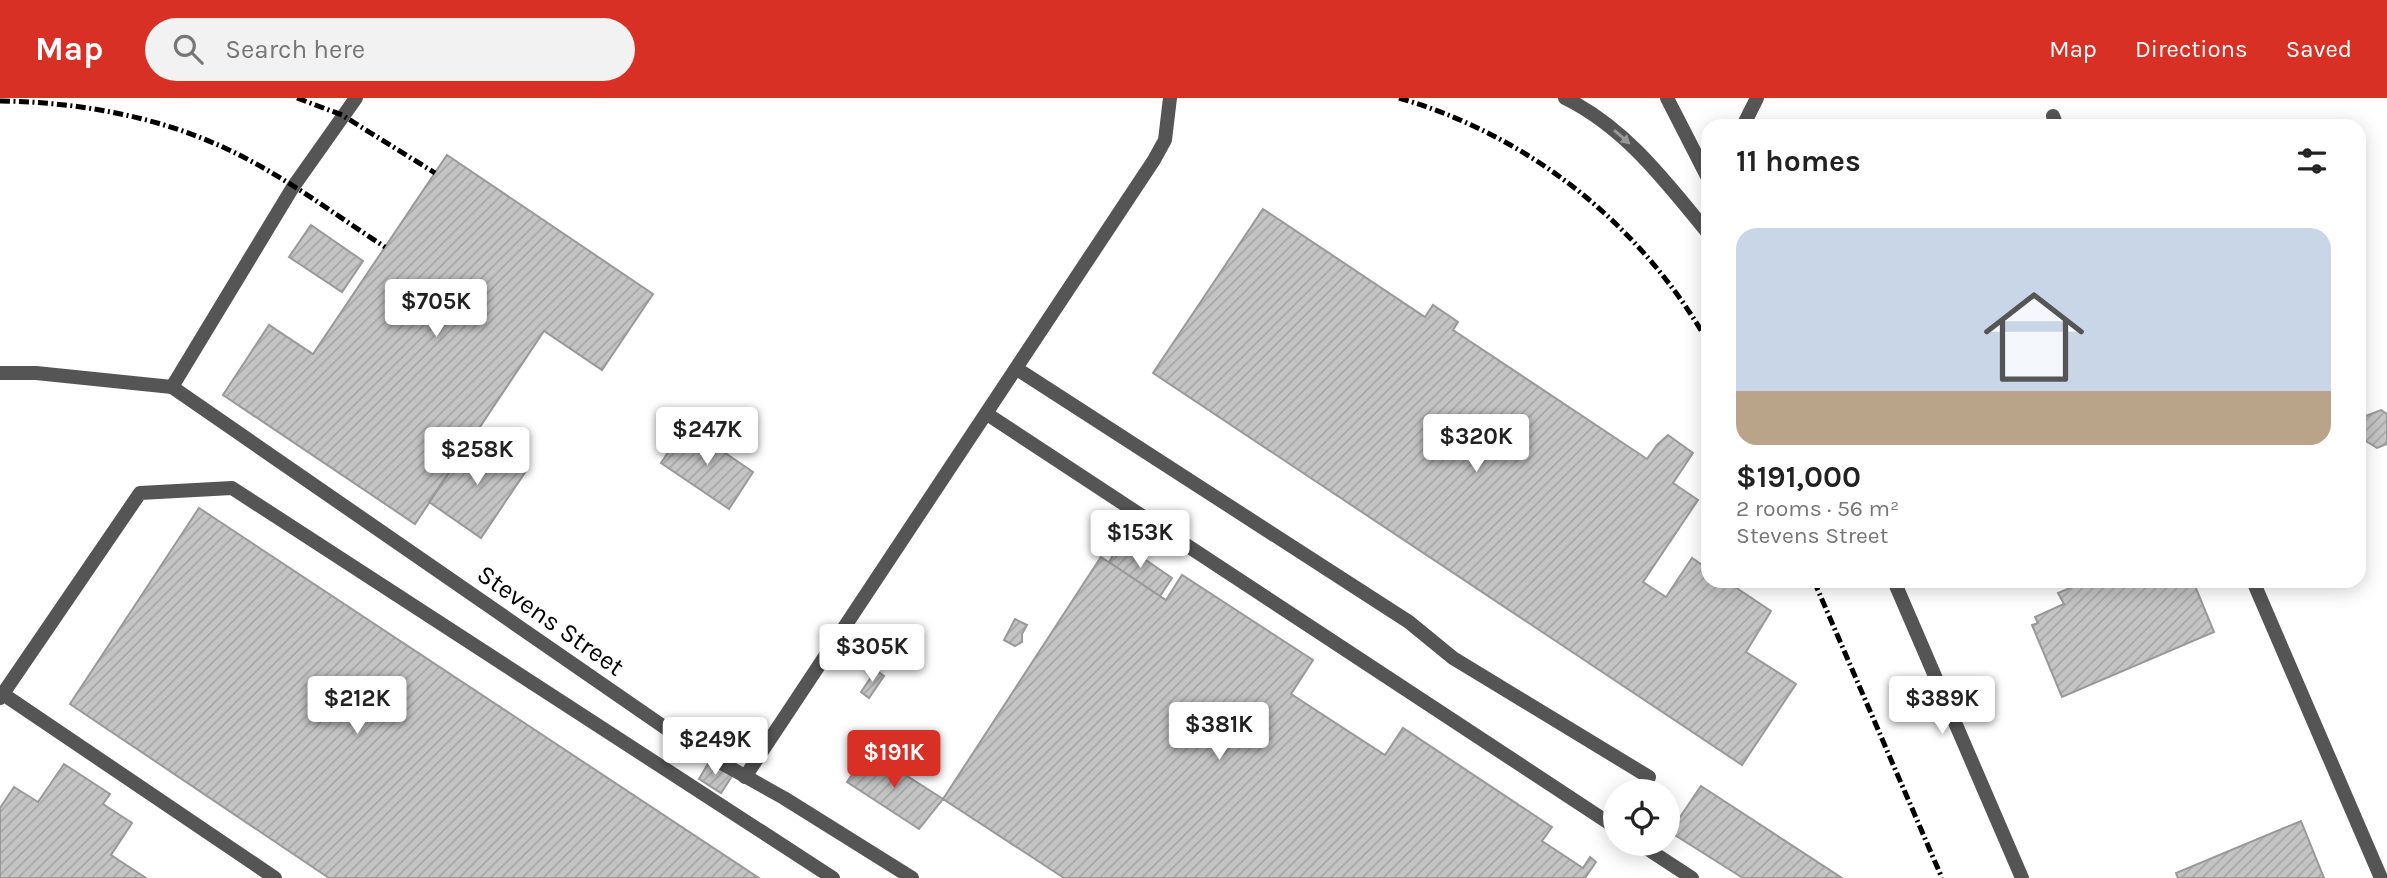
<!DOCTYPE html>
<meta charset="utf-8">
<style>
body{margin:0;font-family:Karla,sans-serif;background:#f2f2f2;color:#222;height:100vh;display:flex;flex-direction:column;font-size:26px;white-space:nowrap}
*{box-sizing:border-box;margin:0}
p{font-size:23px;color:#767676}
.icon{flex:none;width:38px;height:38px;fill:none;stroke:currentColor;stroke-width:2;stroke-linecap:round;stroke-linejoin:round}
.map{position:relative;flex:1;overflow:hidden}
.sheet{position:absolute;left:1701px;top:21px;width:665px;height:469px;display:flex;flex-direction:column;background:#fff;border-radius:21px;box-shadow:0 4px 18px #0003}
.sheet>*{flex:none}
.tools{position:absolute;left:1603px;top:681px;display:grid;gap:14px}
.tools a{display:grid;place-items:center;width:77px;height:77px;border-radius:50%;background:#fff;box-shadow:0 4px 18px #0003;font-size:35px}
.price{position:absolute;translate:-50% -60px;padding:0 16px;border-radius:7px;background:#fff;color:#222;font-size:23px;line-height:46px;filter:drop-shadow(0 2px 4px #0008)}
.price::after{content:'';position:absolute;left:50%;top:42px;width:21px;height:16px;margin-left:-10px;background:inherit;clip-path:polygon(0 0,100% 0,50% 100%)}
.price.on{background:#d93025;color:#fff}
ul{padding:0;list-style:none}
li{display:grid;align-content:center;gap:14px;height:371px;padding:0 35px}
li span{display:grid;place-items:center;height:217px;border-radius:21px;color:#555}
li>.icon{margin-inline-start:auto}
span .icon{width:126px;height:126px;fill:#fffc;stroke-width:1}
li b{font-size:30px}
h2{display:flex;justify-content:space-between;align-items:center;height:84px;padding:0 35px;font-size:30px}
header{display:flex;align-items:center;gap:42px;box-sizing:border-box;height:98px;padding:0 35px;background:#d93025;color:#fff}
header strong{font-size:33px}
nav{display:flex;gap:38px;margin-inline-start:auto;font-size:24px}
.search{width:490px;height:63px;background:#f2f2f2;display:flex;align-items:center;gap:18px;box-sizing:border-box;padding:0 24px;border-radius:38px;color:#767676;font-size:26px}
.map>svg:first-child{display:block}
.building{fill:url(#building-hatch);stroke:#999;stroke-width:2}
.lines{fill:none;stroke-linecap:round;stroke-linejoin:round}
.service{stroke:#555;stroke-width:14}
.minor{stroke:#555;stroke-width:14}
.tertiary{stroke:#555;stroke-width:14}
.rail{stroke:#000;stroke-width:5;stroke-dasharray:10 3.5 2 3.5;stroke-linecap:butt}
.oneway{fill:#999}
.labels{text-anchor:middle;stroke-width:5;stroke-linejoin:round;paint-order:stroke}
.street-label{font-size:26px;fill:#000;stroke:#fff}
</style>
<header>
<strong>Map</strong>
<div class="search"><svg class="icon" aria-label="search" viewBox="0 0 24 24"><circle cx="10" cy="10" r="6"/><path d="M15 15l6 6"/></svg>Search here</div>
<nav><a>Map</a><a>Directions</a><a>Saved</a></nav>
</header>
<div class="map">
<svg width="2387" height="780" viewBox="0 0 2387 780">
<defs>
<pattern id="building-hatch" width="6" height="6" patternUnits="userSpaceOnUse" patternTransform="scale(1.75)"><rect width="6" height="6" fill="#c4c4c4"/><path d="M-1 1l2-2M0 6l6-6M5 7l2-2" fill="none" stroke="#a7a7a7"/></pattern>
</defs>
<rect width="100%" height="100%" fill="#fff"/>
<!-- building -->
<path class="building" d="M447 57 653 196 602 272 544 233 415 426 223 297 269 227 313 256Z
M1263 111 1425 219 1433 207 1458 224 1453 232 1647 361 1657 347 1668 337 1693 355 1673 385 1698 402 1643 484 1666 499 1692 460 1708 471V483H1726L1771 513 1746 554 1796 586 1742 667 1153 275Z
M311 127 363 163 342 194 289 159Z
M2381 312 2387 316V346L2377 350 2361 340 2363 319Z
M686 328 753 374 729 411 661 365Z
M473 338 526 373 481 440 429 404Z
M199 410 759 780H329L70 606Z
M1121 445 1172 480 1160 498 1109 464Z
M1101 459 1166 502 1182 477 1313 562 1291 596 1385 657 1403 630 1552 729 1542 743 1583 770 1590 759 1596 764 1585 780H1064L943 701Z
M2080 483H2193L2214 534 2062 599 2032 527 2038 525 2035 519 2064 506 2058 495 2082 485Z
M1015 521 1027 527 1022 536V544L1015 548 1004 542Z
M876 572 884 578 869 600 861 594Z
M868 653 943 701 919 731 847 684Z
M709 664 732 678 721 695 699 681Z
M64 666 110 696 103 706 132 725 111 757 146 780H0V710L14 689 38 704Z
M1701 688 1842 780H1743L1670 734Z
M2301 723 2324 780H2178L2176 775Z"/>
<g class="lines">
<!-- service -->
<path class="service" d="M2053 18 2057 28
M1017 271 1409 524 1453 560 1649 679
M0 275H36L172 289 293 89 356 0
M987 316 1615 729
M2253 483 2381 780
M3 596 275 780
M0 600 140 395 232 390 833 780
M745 679 1154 62 1165 42 1170 0
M1640 746 1692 780"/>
<!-- minor -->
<path class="minor" d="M1667 0 1708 80
M172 289 693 649 784 700 912 780
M1894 483 2022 780"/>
<!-- tertiary -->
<path class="tertiary" d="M1565 0C1626 30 1666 84 1708 135
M1743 28 1757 0"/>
<!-- rail -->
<path class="rail" d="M297 0 342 17 435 75
M1399 0C1530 38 1640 126 1708 244
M0 3C77 4 157 18 227 51 283 77 334 116 385 149
M1814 483 1942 780"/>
</g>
<!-- one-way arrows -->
<defs><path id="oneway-solid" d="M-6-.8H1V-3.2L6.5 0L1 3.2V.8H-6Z" transform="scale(1.75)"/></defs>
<use class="oneway" href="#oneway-solid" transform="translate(1622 39) rotate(41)"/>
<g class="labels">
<!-- street labels -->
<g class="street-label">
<text transform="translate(551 522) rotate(35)" y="9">Stevens Street</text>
</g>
</g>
</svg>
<div class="tools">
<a><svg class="icon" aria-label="locate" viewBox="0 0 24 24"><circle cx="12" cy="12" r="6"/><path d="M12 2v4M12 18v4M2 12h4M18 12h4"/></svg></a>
</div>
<b class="price" style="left:436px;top:241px">$705K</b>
<b class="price" style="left:707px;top:369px">$247K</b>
<b class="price" style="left:1476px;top:376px">$320K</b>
<b class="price" style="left:477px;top:389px">$258K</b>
<b class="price" style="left:1140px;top:472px">$153K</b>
<b class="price" style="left:872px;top:586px">$305K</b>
<b class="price" style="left:357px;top:638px">$212K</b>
<b class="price" style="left:1942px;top:638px">$389K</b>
<b class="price" style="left:1219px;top:664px">$381K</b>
<b class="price" style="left:715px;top:679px">$249K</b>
<b class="price on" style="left:894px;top:692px">$191K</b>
<section class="sheet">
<h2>11 homes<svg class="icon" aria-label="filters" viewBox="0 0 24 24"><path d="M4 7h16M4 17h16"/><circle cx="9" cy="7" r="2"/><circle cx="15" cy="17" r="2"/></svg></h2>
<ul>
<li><span style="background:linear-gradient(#c9d6e8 75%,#b9a48a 0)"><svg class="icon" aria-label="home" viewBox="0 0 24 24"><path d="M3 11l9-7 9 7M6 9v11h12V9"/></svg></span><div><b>$191,000</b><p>2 rooms · 56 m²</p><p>Stevens Street</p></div></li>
</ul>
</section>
</div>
